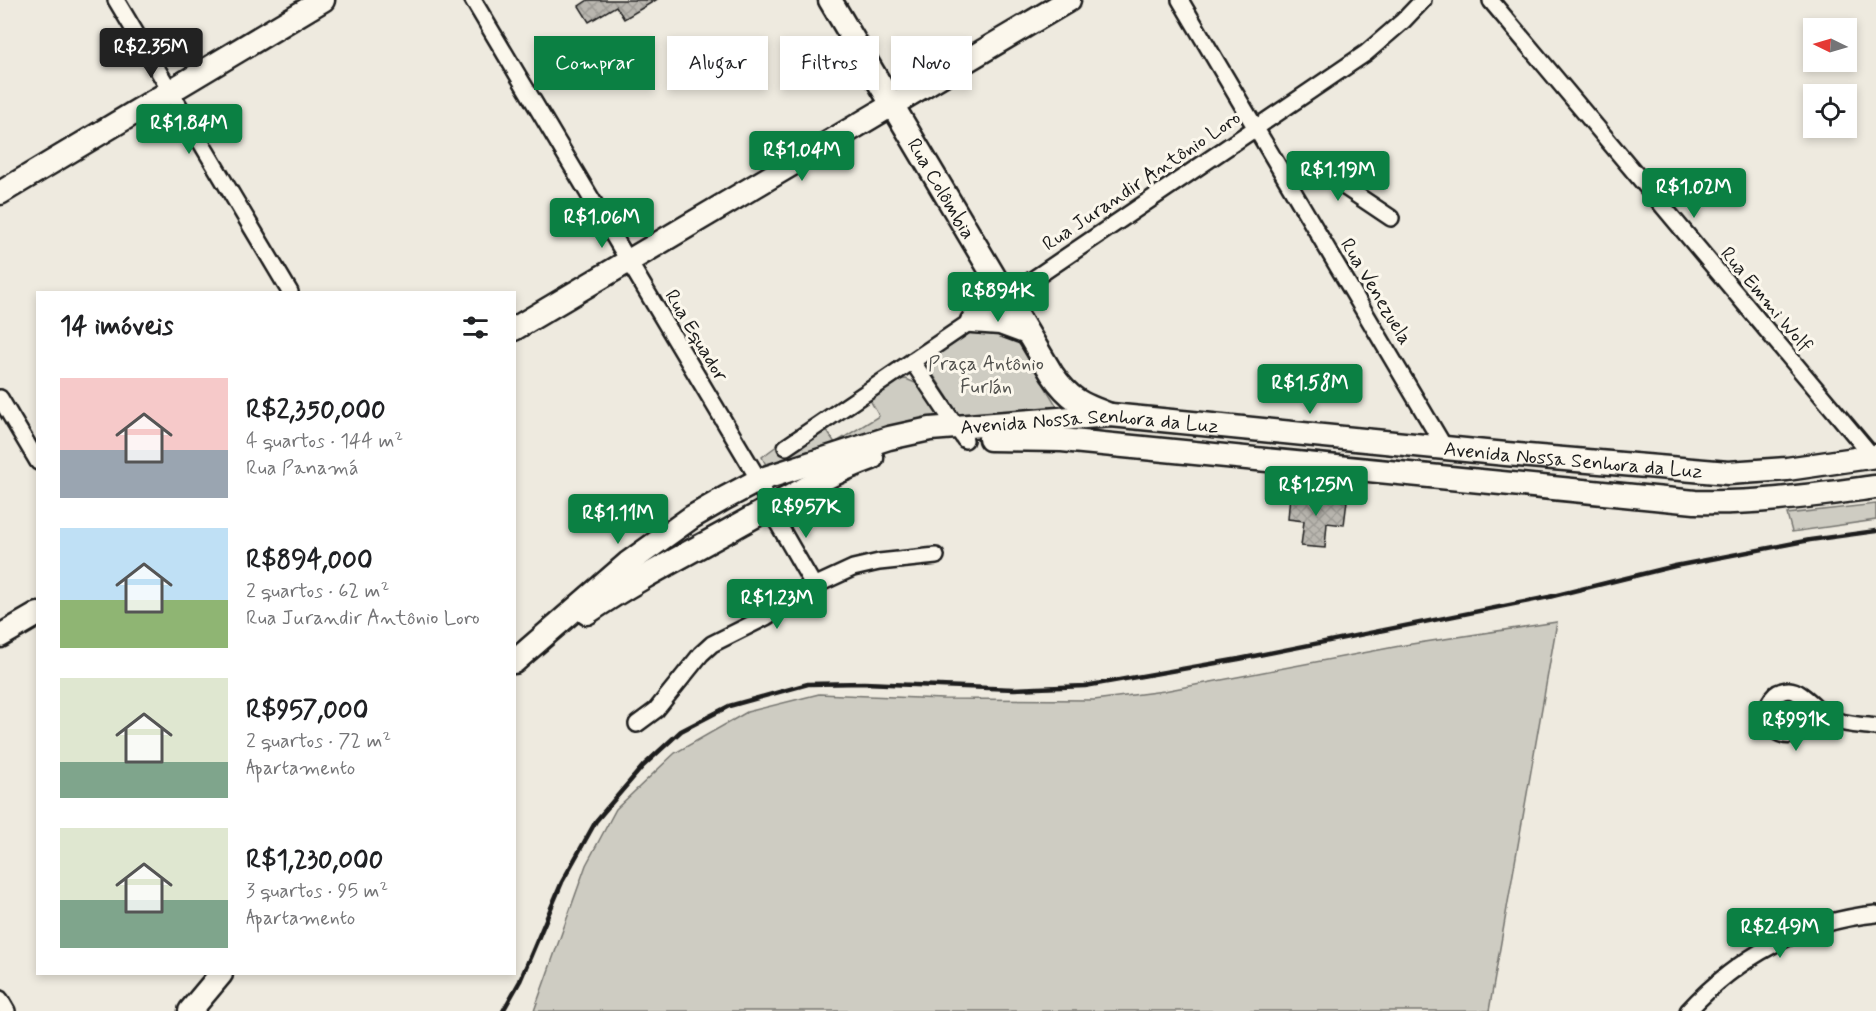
<!DOCTYPE html>
<html lang="pt">
<meta charset="utf-8">
<style>
body{margin:0;font-family:Mynerve,sans-serif;background:#f2f2f2;color:#202124;height:100vh;display:flex;flex-direction:column;font-size:22px;white-space:nowrap}
*{box-sizing:border-box;margin:0}
p{font-size:20px;color:#757577}
.icon{flex:none;width:33px;height:33px;fill:none;stroke:currentColor;stroke-width:2;stroke-linecap:round;stroke-linejoin:round}
.map{position:relative;flex:1;overflow:hidden}
.details{position:absolute;left:36px;top:291px;width:480px;height:684px;display:flex;flex-direction:column;background:#fff;border-radius:0px;box-shadow:0 3px 9px #0003}
.details>*{flex:none}
.hud{position:absolute;left:534px;top:36px;width:570px;height:54px;display:flex;gap:12px}
.needle{width:39px;rotate:275deg}
.fabs{position:absolute;left:1803px;top:18px;display:grid;gap:12px}
.fabs a{display:grid;place-items:center;width:54px;height:54px;border-radius:0px;background:#fff;box-shadow:0 3px 9px #0003;font-size:30px}
.price{position:absolute;translate:-50% -51px;padding:0 14px;border-radius:6px;background:#0b8043;color:#fff;font-size:20px;line-height:39px;filter:drop-shadow(0 2px 3px #0008)}
.price::after{content:'';position:absolute;left:50%;top:36px;width:18px;height:14px;margin-left:-9px;background:inherit;clip-path:polygon(0 0,100% 0,50% 100%)}
.price.current{background:#222;color:#fff}
ul{padding:0;list-style:none}
li{display:flex;align-items:center;gap:18px;height:150px;padding:0 24px}
li span{display:grid;place-items:center;flex:none;width:168px;height:120px;border-radius:0px;color:#555}
li>.icon{margin-inline-start:auto}
span .icon{width:72px;height:72px;fill:#fffc;stroke-width:1}
li b{font-size:26px}
h2{display:flex;justify-content:space-between;align-items:center;height:72px;padding:0 24px;font-size:26px}
.pill{padding:0 21px;border-radius:0px;background:#fff;box-shadow:0 3px 9px #0003;font-size:21px;line-height:54px}
.pill.current{background:#0b8043;color:#fff}
.map>svg:first-child{display:block}
.green{fill:#ceccc2;stroke:#75746f;stroke-width:1.5}
.building{fill:url(#building-cross-hatch);stroke:#1c1c1c;stroke-width:1.5}
.lines{fill:none;stroke-linecap:round;stroke-linejoin:round}
.street-casing{stroke:#1c1c1c;stroke-width:20}
.secondary-casing{stroke:#1c1c1c;stroke-width:27}
.street{stroke:#fbf7ec;stroke-width:15}
.secondary{stroke:#fbf7ec;stroke-width:22}
.rail{stroke:#1c1c1c;stroke-width:4.5}
.labels{text-anchor:middle;stroke-width:6;stroke-linejoin:round;paint-order:stroke}
.street-label{font-size:20px;fill:#1c1c1c;stroke:#fbf7ec}
.park-label{font-size:20px;fill:#51514e;stroke:#fbf7ec}
</style>
<div class="map">
<svg width="1876" height="1011" viewBox="0 0 1876 1011">
<defs>
<pattern id="building-cross-hatch" width="8" height="8" patternUnits="userSpaceOnUse" patternTransform="scale(1.5)"><rect width="8" height="8" fill="#b9b6af"/><path d="M0 0l8 8M0 8l8-8" fill="none" stroke="#9e9c96"/></pattern>
</defs>
<rect width="100%" height="100%" fill="#eeeadf"/>
<filter id="ink" filterUnits="userSpaceOnUse"><feTurbulence type="fractalNoise" baseFrequency=".0167" numOctaves="2"/><feDisplacementMap in="SourceGraphic" scale="12" xChannelSelector="R" yChannelSelector="G"/><feConvolveMatrix kernelMatrix="1 2 1 2 8 2 1 2 1" color-interpolation-filters="sRGB"/></filter>
<g filter="url(#ink)">
<!-- green -->
<path class="green" d="M977 329H991L1018 342 1061 413 963 421 932 373C931 366 929 359 934 354 943 344 965 333 977 329Z
M906 379 920 385 944 422 768 469 762 457 778 445 785 456 825 428 835 443 879 416 870 400 898 380Z
M1876 504V520L1792 532 1787 514Z
M1557 622 1489 1011H534L586 865 616 809 675 753 747 712 819 694 943 699 1094 700 1164 691 1405 645Z"/>
<!-- building -->
<path class="building" d="M588 0H656L624 19 616 6 589 22 579 6Z
M1290 495 1347 501 1344 525 1327 523 1325 548 1301 546 1304 521 1288 519Z"/>
<g class="lines">
<!-- street casing -->
<g class="street-casing">
<path id="street" d="M116 0 290 292
M473 0 759 480 769 508 814 586
M1180 0 1445 448
M1491 1 1873 457
M1286 179 1315 167 1391 218
M912 361 965 440
M0 398 38 462
M786 447 1366 53 1403 21 1423 0
M1831 719C1824 721 1816 723 1809 727 1804 730 1800 735 1793 735 1762 740 1758 691 1789 690 1802 690 1818 712 1830 718 1843 725 1862 725 1876 727
M637 724 656 710 701 654 712 644 766 617 814 586 853 568 879 562 936 556
M0 999 7 1011
M1688 1011C1738 957 1802 921 1876 914"/>
</g>
<!-- secondary casing -->
<g class="secondary-casing">
<g id="secondary">
<path id="s1" d="M830 0 1052 374C1070 400 1081 404 1110 415"/>
<path d="M0 193 323 0"/>
<path d="M972 321 1000 323 1027 333"/>
<path d="M514 329 1069 0"/>
<path d="M990 439 1062 440 1695 502C1756 504 1816 495 1876 487"/>
<path d="M587 613C635 580 687 554 737 526 781 502 825 475 872 458"/>
<path d="M0 636 38 614"/>
<path id="s2" d="M514 662 628 563 692 517 725 498 759 480 889 438 930 429 1111 415 1506 454 1728 473 1787 469 1876 456"/>
<path d="M190 1011 221 974"/>
</g>
</g>
<!-- street -->
<use href="#street" class="street"/>
<!-- secondary -->
<use href="#secondary" class="secondary"/>
<!-- rail -->
<path class="rail" d="M503 1011 520 981 562 882 596 821 643 766 681 731 729 706 808 684 864 683 1014 689 1085 686 1239 659 1549 597 1675 566 1810 540 1876 531"/>
</g>
</g>
<g class="labels">
<!-- street labels -->
<g class="street-label">
<text transform="translate(1141 180) rotate(-34)" y="7">Rua Jurandir Antônio Loro</text>
<text dy="7" stroke="none"><textPath href="#s1" startOffset="219">Rua Colômbia</textPath></text>
<text transform="translate(1377 291) rotate(59)" y="7">Rua Venezuela</text>
<text transform="translate(1767 299) rotate(50)" y="7">Rua Emmi Wolf</text>
<text transform="translate(697 335) rotate(59)" y="7">Rua Equador</text>
<text dy="7" stroke="none"><textPath href="#s2" startOffset="645">Avenida Nossa Senhora da Luz</textPath></text>
<text dy="7" stroke="none"><textPath href="#s2" startOffset="1131">Avenida Nossa Senhora da Luz</textPath></text>
</g>
<!-- park labels -->
<g class="park-label">
<text x="986" y="370">Praça Antônio<tspan x="986" dy="23">Furlán</tspan></text>
</g>
</g>
</svg>
<div class="fabs">
<a><svg class="needle" viewBox="-14 -14 28 28"><path d="M0-13l5 13h-10z" fill="#e53935"/><path d="M0 13l5-13h-10z" fill="#757577"/></svg></a>
<a><svg class="icon" aria-label="locate" viewBox="0 0 24 24"><circle cx="12" cy="12" r="6"/><path d="M12 2v4M12 18v4M2 12h4M18 12h4"/></svg></a>
</div>
<b class="price current" style="left:151px;top:79px">R$2.35M</b>
<b class="price" style="left:189px;top:155px">R$1.84M</b>
<b class="price" style="left:802px;top:182px">R$1.04M</b>
<b class="price" style="left:1338px;top:202px">R$1.19M</b>
<b class="price" style="left:1694px;top:219px">R$1.02M</b>
<b class="price" style="left:602px;top:249px">R$1.06M</b>
<b class="price" style="left:998px;top:323px">R$894K</b>
<b class="price" style="left:1310px;top:415px">R$1.58M</b>
<b class="price" style="left:1316px;top:517px">R$1.25M</b>
<b class="price" style="left:806px;top:539px">R$957K</b>
<b class="price" style="left:618px;top:545px">R$1.11M</b>
<b class="price" style="left:777px;top:630px">R$1.23M</b>
<b class="price" style="left:1796px;top:752px">R$991K</b>
<b class="price" style="left:1780px;top:959px">R$2.49M</b>
<div class="hud">
<a class="pill current">Comprar</a>
<a class="pill">Alugar</a>
<a class="pill">Filtros</a>
<a class="pill">Novo</a>
</div>
<section class="details">
<h2>14 imóveis<svg class="icon" aria-label="filters" viewBox="0 0 24 24"><path d="M4 7h16M4 17h16"/><circle cx="9" cy="7" r="2"/><circle cx="15" cy="17" r="2"/></svg></h2>
<ul>
<li><span style="background:linear-gradient(#f6c9c9 60%,#9aa5b1 0)"><svg class="icon" aria-label="home" viewBox="0 0 24 24"><path d="M3 11l9-7 9 7M6 9v11h12V9"/></svg></span><div><b>R$2,350,000</b><p>4 quartos · 144 m²</p><p>Rua Panamá</p></div></li>
<li><span style="background:linear-gradient(#bfe0f5 60%,#8fb573 0)"><svg class="icon" aria-label="home" viewBox="0 0 24 24"><path d="M3 11l9-7 9 7M6 9v11h12V9"/></svg></span><div><b>R$894,000</b><p>2 quartos · 62 m²</p><p>Rua Jurandir Antônio Loro</p></div></li>
<li><span style="background:linear-gradient(#dfe7d0 70%,#7fa58c 0)"><svg class="icon" aria-label="home" viewBox="0 0 24 24"><path d="M3 11l9-7 9 7M6 9v11h12V9"/></svg></span><div><b>R$957,000</b><p>2 quartos · 72 m²</p><p>Apartamento</p></div></li>
<li><span style="background:linear-gradient(#dfe7d0 60%,#7fa58c 0)"><svg class="icon" aria-label="home" viewBox="0 0 24 24"><path d="M3 11l9-7 9 7M6 9v11h12V9"/></svg></span><div><b>R$1,230,000</b><p>3 quartos · 95 m²</p><p>Apartamento</p></div></li>
</ul>
</section>
</div>
